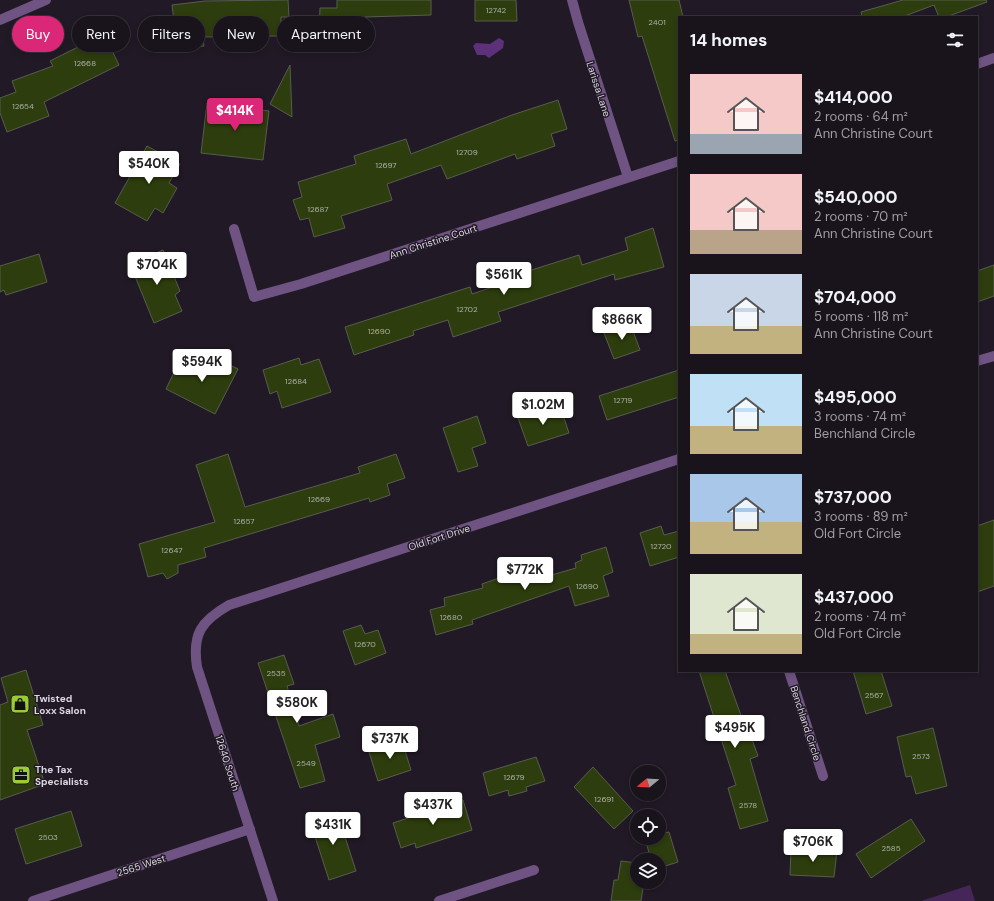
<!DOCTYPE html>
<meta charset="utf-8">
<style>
body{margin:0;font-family:"DM Sans",sans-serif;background:#221d25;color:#f1f3f6;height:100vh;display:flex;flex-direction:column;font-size:15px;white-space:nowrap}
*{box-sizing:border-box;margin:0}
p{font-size:13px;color:#9f9ea3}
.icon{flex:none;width:22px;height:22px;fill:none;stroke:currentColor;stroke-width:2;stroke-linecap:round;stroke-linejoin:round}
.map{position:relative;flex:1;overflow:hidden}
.drawer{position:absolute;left:678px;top:16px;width:300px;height:656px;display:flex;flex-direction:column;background:#19141c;border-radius:0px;box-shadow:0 2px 6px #0003,0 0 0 1px #37333b}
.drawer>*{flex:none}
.banner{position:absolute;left:12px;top:16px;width:380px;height:36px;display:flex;gap:8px}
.needle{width:26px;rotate:252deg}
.controls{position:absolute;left:630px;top:765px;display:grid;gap:8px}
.controls a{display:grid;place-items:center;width:36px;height:36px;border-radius:50%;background:#19141c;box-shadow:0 2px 6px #0003,0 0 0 1px #37333b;font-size:20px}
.price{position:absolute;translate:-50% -34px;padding:0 9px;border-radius:4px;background:#fff;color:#222;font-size:13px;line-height:26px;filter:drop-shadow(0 1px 2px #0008)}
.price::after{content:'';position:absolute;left:50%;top:24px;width:12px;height:9px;margin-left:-6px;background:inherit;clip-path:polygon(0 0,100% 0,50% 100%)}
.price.current{background:#db2777;color:#fff}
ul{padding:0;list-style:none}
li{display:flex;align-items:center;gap:12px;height:100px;padding:0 12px}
li span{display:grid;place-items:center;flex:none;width:112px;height:80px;border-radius:0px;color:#555}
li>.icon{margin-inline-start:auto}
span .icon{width:48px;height:48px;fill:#fffc;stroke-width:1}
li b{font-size:17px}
h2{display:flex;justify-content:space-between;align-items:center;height:48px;padding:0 12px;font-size:17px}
.chip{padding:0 14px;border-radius:18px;background:#19141c;box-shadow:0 2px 6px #0003,0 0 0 1px #37333b;font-size:14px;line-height:36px}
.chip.current{background:#db2777;color:#fff}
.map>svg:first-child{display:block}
.green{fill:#452659}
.water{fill:#5d317a}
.building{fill:#2d3d0d;stroke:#575d4e}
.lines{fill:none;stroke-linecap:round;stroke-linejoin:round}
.minor{stroke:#6f5383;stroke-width:10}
.labels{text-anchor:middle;stroke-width:3;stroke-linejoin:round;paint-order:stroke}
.number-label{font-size:8px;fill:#b0b0ab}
.street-label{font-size:10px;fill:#dcd7e0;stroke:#211a26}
.poi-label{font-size:10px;font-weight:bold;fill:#dcd7e0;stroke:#211a26;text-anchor:start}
</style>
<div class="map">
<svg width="994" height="901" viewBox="0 0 994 901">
<rect width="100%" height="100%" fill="#211a26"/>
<!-- green -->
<path class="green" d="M970 885 975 901H921Z"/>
<!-- water -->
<path class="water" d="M499 38 504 41 503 48 489 58 485 55H477L473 46 476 43 490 44Z"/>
<!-- building -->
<path class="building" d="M288 0 289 17H281V36L203 37 204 46 159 52 156 23 174 21 172 5 205 1Z
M337 0H431V15L365 17 364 36H319L320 8H337Z
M475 0H516L517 21H475Z
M629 0H679L683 17H679V140L675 141 642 36 638 37Z
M903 0H986L987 2 946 17H939L934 5 902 17H862L861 12Z
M104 34 119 65 44 102 49 116 7 132 0 113V98L16 92 12 81 53 66 50 61Z
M290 65 292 117 270 104Z
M558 100 567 129 551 134 555 146 517 159 515 154 447 179 441 165 387 184 392 200 341 216 345 228 314 237 309 218 300 220 293 200 302 197 298 182 356 164 354 156 406 139 411 154 512 115Z
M207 103 269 111 263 160 201 153Z
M147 146 180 164 169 183 177 188 163 213 155 208 147 221 115 203Z
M653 228 664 267 615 280 614 274 498 312 501 321 453 337 448 320 413 331 414 335 354 355 345 327 470 287 472 294 520 278 519 274 579 255 582 265 628 250 625 238Z
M163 250 180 291 175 295 182 311 154 323 130 264Z
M39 254 47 282 6 295 4 290 0 292V266Z
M994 265V296L977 302V271Z
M630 323 640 350 614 359 604 333Z
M182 356 210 370 216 358 238 369 215 414 166 389Z
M299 358 301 365 319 359 331 392 282 408 277 391 270 394 263 370Z
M679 370V397L607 420 599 396Z
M549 408 551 412 561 409 569 433 528 446 518 418Z
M477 416 486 443 472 448 478 466 458 472 443 428Z
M228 454 245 507 360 473 358 467 396 454 405 478 387 484 390 495 370 502 369 498 204 548 206 557 178 565V573L167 579 163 573 148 577 139 544 215 522 196 465Z
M994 520V586L977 592V526Z
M661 526 664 535 679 531V557L650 566 640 533Z
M606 547 613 572 603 576 609 596 575 606 569 586 472 620 473 624 436 635 430 610 445 606 444 598 483 588 482 584 536 565 541 578 576 568 575 563 582 560 581 555Z
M361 625 365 634 378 630 386 653 355 665 343 631Z
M284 655 294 684 287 686 299 726 333 714 340 737 315 745 325 781 300 788 258 663Z
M26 670 43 725 27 730 45 784 0 800V705L8 702 1 678Z
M699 671H725L748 735 750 734 758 756 750 759 768 821 740 829 728 788 736 785Z
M853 671H881L892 706 866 714Z
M933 728 947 786 916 794 911 776 906 777 897 737Z
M401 738 411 770 378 781 368 749Z
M536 757 545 781 526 787 527 791 509 796 508 790 489 796 483 773Z
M593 767 633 811 614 829 574 787Z
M463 800 472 830 416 848 415 843 401 848 393 823Z
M71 811 82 846 26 864 15 829Z
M337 812 356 871 329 880 310 821Z
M911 819 925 841 871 878 856 854Z
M669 832 678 862 659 868V860H651L645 838H659V834Z
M791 848 837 851 834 877 790 875Z
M621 861 637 863V882H644L641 901H611L614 880H618Z"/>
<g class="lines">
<!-- minor -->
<path class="minor" d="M572 0 578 22 628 177
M0 20 46 0
M977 64 994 58
M234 229 254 297 301 284 679 161
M977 361 994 356
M789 671 823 776
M33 901 250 829
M273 901 197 667C192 634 201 621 229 605L679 459
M439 901 534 870"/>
</g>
<!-- icons -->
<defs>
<g id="shop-square" transform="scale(1)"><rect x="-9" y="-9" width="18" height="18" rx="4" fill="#9bcb33" stroke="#211a26"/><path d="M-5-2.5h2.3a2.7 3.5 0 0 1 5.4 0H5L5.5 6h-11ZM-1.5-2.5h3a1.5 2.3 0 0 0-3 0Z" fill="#111"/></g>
<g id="office-square" transform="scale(1)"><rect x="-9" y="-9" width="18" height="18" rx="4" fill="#9bcb33" stroke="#211a26"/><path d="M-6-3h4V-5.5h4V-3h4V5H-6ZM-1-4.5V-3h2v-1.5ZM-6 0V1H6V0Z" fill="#111"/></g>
</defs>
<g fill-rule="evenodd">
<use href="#shop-square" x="20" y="704"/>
<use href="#office-square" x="21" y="775"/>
</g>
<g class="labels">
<!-- number labels -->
<g class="number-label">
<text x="496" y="13">12742</text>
<text x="657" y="25">2401</text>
<text x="85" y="66">12668</text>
<text x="23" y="109">12654</text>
<text x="467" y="155">12709</text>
<text x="386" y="168">12697</text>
<text x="318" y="212">12687</text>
<text x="467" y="312">12702</text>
<text x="379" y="334">12690</text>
<text x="296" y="384">12684</text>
<text x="623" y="403">12719</text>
<text x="319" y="502">12669</text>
<text x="244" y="524">12657</text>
<text x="661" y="549">12720</text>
<text x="172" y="553">12647</text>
<text x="587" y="589">12690</text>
<text x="451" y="620">12680</text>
<text x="365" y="647">12670</text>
<text x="276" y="676">2535</text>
<text x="874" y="698">2567</text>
<text x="921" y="759">2573</text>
<text x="306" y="766">2549</text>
<text x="514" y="780">12679</text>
<text x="604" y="802">12691</text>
<text x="748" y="808">2578</text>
<text x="48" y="840">2503</text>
<text x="891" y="851">2585</text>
</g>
<!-- street labels -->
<g class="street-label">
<text transform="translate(599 89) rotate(72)" y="4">Larissa Lane</text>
<text transform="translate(433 241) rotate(-18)" y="4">Ann Christine Court</text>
<text transform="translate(439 537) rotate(-18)" y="4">Old Fort Drive</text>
<text transform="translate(806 723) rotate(72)" y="4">Benchland Circle</text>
<text transform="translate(228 763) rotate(72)" y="4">12640 South</text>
<text transform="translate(141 865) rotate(-18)" y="4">2565 West</text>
</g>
<!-- poi labels -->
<g class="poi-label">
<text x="34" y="702">Twisted<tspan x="34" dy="12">Loxx Salon</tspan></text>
<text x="35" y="773">The Tax<tspan x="35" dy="12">Specialists</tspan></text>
</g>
</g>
</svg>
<div class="controls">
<a><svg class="needle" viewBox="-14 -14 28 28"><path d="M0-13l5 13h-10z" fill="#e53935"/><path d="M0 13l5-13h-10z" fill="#9f9ea3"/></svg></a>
<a><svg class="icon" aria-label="locate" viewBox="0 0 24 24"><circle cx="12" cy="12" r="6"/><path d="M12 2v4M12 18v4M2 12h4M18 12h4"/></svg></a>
<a><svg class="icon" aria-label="layers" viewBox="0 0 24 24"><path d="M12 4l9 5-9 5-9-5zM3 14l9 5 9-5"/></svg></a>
</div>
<b class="price current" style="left:235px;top:132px">$414K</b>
<b class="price" style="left:149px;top:185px">$540K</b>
<b class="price" style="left:157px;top:286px">$704K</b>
<b class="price" style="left:504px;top:296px">$561K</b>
<b class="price" style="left:622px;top:341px">$866K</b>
<b class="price" style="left:202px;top:383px">$594K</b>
<b class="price" style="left:543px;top:426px">$1.02M</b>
<b class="price" style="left:525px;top:591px">$772K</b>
<b class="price" style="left:297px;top:724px">$580K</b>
<b class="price" style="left:735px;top:749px">$495K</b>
<b class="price" style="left:390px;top:760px">$737K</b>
<b class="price" style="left:433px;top:826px">$437K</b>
<b class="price" style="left:333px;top:846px">$431K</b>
<b class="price" style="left:813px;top:863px">$706K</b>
<div class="banner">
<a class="chip current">Buy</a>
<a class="chip">Rent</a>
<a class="chip">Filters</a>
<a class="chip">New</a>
<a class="chip">Apartment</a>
</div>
<section class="drawer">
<h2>14 homes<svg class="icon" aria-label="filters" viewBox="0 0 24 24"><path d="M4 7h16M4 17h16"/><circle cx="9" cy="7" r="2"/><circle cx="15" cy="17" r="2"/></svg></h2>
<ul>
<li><span style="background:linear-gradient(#f6c9c9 75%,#9aa5b1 0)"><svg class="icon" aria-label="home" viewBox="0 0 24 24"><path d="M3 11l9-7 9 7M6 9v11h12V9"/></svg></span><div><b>$414,000</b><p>2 rooms · 64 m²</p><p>Ann Christine Court</p></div></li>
<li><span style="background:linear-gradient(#f6c9c9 70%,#b9a48a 0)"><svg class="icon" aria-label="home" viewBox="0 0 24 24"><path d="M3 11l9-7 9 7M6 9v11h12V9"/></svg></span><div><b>$540,000</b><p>2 rooms · 70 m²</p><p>Ann Christine Court</p></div></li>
<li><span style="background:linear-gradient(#c9d6e8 65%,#c2b280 0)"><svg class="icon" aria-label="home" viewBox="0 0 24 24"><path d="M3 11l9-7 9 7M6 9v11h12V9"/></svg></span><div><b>$704,000</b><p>5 rooms · 118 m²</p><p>Ann Christine Court</p></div></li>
<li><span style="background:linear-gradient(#bfe0f5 65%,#c2b280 0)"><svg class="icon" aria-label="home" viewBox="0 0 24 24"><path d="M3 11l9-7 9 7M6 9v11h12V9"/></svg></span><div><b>$495,000</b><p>3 rooms · 74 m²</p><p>Benchland Circle</p></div></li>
<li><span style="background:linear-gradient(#a9c7e8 60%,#c2b280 0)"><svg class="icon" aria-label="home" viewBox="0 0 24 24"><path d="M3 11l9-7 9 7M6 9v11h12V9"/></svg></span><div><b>$737,000</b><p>3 rooms · 89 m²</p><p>Old Fort Circle</p></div></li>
<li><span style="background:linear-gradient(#dfe7d0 75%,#c2b280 0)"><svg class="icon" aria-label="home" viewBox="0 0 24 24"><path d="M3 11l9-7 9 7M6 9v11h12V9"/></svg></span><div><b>$437,000</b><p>2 rooms · 74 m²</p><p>Old Fort Circle</p></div></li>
</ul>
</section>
</div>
